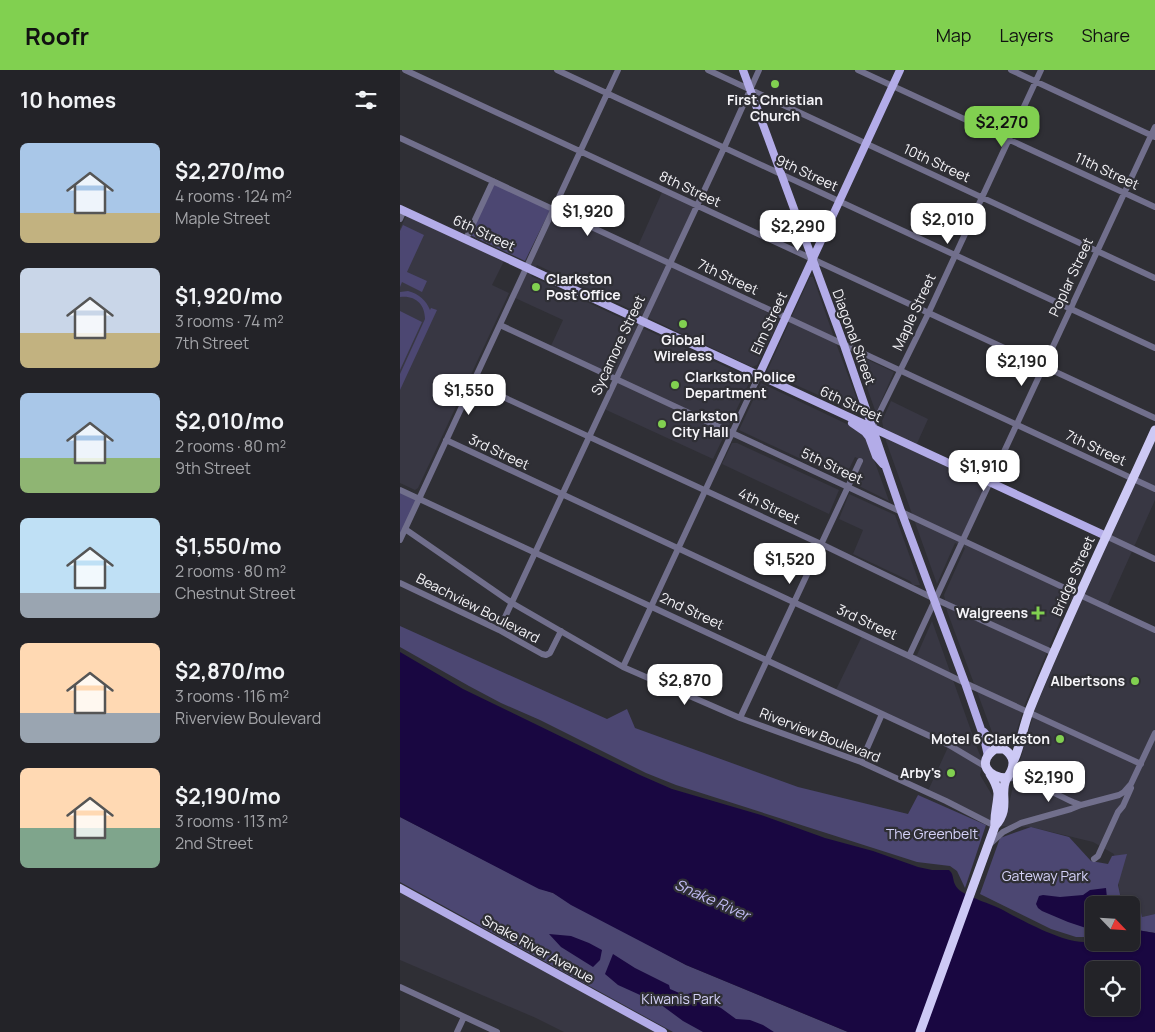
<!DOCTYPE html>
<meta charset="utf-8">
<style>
body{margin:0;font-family:Manrope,sans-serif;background:#2f2f34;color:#f1f3f6;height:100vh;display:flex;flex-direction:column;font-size:19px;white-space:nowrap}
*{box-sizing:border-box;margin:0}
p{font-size:16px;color:#a3a4a8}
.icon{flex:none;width:28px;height:28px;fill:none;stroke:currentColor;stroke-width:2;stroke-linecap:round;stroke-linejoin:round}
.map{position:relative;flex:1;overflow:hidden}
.panel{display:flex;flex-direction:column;background:#232328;width:400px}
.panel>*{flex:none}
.needle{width:32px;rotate:115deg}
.buttons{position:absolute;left:685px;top:826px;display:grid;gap:10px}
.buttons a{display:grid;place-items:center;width:55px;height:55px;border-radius:8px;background:#232328;box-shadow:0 1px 4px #0004,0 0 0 1px #404045;font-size:25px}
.price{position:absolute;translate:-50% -42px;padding:0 11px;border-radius:10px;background:#fff;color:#222;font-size:16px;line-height:32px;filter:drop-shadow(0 1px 2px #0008)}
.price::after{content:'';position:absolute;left:50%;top:30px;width:15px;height:11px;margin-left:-8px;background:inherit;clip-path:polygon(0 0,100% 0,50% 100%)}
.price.on{background:#81d050;color:#111}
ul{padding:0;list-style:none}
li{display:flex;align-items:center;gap:15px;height:125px;padding:0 20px}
li span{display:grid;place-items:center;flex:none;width:140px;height:100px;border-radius:8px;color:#555}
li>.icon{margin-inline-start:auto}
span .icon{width:60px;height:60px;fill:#fffc;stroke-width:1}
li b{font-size:21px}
h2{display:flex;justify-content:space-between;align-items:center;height:60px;padding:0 20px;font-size:21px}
header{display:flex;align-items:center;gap:30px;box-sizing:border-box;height:70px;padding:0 25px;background:#81d050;color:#111}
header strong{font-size:24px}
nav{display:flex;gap:28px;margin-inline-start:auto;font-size:18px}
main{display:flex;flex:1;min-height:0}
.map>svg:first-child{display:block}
.built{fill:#383743}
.green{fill:#4c4772}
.water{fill:#190741;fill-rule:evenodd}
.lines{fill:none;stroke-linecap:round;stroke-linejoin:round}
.minor{stroke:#716f8c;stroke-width:6}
.major{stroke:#b3ace8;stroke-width:8}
.highway{stroke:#cdc9f5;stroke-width:9}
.poi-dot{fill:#81d050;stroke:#2f2f35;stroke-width:2}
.labels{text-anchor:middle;stroke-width:4.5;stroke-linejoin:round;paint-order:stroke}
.poi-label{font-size:14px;font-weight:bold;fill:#f5f4f8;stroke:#2f2f35;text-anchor:end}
.street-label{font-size:14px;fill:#f5f4f8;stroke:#2f2f35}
.park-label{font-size:14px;fill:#d5d2f8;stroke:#2f2f35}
.water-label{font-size:15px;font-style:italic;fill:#c0bbf3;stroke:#2f2f35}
</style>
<header>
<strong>Roofr</strong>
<nav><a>Map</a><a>Layers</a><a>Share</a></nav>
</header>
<main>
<section class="panel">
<h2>10 homes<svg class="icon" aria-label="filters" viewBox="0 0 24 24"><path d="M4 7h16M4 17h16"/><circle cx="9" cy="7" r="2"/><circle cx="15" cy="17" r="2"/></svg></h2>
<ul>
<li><span style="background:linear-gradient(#a9c7e8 70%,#c2b280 0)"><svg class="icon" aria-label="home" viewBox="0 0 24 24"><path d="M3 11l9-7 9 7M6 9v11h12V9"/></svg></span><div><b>$2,270/mo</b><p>4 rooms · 124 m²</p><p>Maple Street</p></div></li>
<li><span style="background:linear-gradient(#c9d6e8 65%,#c2b280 0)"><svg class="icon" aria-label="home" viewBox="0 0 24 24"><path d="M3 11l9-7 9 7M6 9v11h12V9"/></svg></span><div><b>$1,920/mo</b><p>3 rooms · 74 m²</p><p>7th Street</p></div></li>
<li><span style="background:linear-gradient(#a9c7e8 65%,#8fb573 0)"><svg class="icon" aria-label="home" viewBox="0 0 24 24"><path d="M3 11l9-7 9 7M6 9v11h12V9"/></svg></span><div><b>$2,010/mo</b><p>2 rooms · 80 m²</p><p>9th Street</p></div></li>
<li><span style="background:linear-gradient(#bfe0f5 75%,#9aa5b1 0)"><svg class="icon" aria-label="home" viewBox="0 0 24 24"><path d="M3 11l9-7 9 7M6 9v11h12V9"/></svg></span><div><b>$1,550/mo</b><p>2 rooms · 80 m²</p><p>Chestnut Street</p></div></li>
<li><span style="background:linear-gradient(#ffd9b3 70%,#9aa5b1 0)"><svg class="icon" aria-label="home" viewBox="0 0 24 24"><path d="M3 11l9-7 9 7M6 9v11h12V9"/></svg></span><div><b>$2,870/mo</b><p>3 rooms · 116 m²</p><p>Riverview Boulevard</p></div></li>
<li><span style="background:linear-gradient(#ffd9b3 60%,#7fa58c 0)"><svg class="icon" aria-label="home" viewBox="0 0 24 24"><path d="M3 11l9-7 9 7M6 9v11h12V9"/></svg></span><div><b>$2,190/mo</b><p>3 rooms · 113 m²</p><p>2nd Street</p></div></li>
</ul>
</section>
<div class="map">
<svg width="755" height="962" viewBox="0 0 755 962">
<rect width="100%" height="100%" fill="#2f2f35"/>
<!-- built -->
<path class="built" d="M263 120 296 136 270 194 378 248 379 251 357 295 352 297 137 195 131 206 350 308V311L313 389 202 338 216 308 150 278 163 250 113 227 154 139 237 178Z
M6 146 104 191 92 215 109 223 18 418 15 420 0 413V159Z
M410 207H413L437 276 463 345 369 303 367 301Z
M455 284 494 302 476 343Z
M361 313 455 358 466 368 489 431 453 413 463 391 455 387 444 409 339 360Z
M491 331 528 349 515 378 590 412 564 470 679 524 755 360V430L707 537 755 560V844L742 847 738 827 721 830 714 784 693 772 631 757 595 756 527 723 549 675 435 622 463 564 509 586 517 585 532 551 579 683 584 691 580 705 592 725 605 751 614 712 635 639 678 537 669 530 625 634 615 666 606 675 595 670 547 541 544 525 565 478 555 473 537 514 486 371 482 351Z
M332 373H337L439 420 429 444 322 394Z
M449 424 495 445 520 515H513L510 511 453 484 463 460 439 449Z
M0 818 263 962H164L136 948 0 890Z"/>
<!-- green -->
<path class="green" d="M93 111 151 138 125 191 68 164Z
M3 155 24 165 7 202 27 211 22 222 2 212 0 217V161Z
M8 221C19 224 26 230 30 240L31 238 37 240 0 320V304L25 249C25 234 15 225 0 227V222Z
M0 241 22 252 0 300Z
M0 420 19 429 0 470Z
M0 556 207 649 227 639 235 658 398 717 508 744 518 725 586 755 565 818 557 801 550 796 517 792 276 715 246 703 140 650 101 633 69 616 0 577Z
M0 747 139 818 153 823 286 895 448 962H273L0 812Z
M631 757 669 767 691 791 708 794 712 786 727 784 718 815 721 829 738 827 742 847 755 844V863L731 859V835H694V864L690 867H676L651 859 580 824 600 768Z"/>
<!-- water -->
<path class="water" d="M0 582 63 619 240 705 272 719 361 745 425 768 473 781 518 797 532 800H549C556 806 550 814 562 822 574 829 588 833 601 839 618 848 677 882 694 869V872H731V859L755 863V962H448L286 895 171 835 153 823 139 819 0 747ZM694 900H731V938H694Z
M706 818 707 828H716L717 835H694V862L692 860 668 852 642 841 638 838 636 834 639 826 643 825 660 827 683 825 690 820Z
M149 864 171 866 189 873 202 880 200 890 193 897 161 877Z
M213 884 235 898 269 915 270 919 284 925 291 923 321 938 336 949 350 950 363 955 374 962H303L283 951 260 934 218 915 205 904Z"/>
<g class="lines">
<!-- minor -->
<path class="minor" d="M5 0 755 348
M157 0 755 278
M308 0 755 208
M458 0 755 137
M611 0 755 67
M0 68 755 419
M0 149 4 140
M66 169 93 111
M100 255 755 560
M73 313 421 474 535 529 654 583
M472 358 528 244 641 0
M46 370 509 586 565 613 741 694
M0 420 549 675 586 697
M5 459 112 533 223 597 340 648 461 692 546 731 595 756
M706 466 755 489
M0 470 218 0
M0 513 99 560 142 584 146 585 150 583 161 561
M99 560 324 78 359 0
M509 586 755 57
M223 597 359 305
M340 648 460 391
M461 692 482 644
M607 708C627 707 655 724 673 732L681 735
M591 773 603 762 621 753 671 739 681 735 719 725 724 722 731 714 755 663
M694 789 698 786 718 742 723 736 731 718
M0 917 97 962
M57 962 64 947"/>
<!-- major -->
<path class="major" d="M343 0 444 275 501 441 565 613 584 668 588 686
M0 139 706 466
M359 305 500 0
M452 353 465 362 469 367 476 386 483 394
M584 662 593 673 601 678
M0 818 263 962"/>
<!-- highway -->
<path class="highway" d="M595 679H604C616 687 615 697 607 708 588 708 576 692 595 679Z
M614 690C621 674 623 656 630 639 668 545 713 453 755 360
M590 704C594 710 597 716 598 723 598 734 594 743 595 756
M520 962 595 756C612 737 598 723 607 708"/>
</g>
<!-- markers -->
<g class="poi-dot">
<circle cx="375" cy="14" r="5"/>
<circle cx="136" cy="217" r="5"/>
<circle cx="283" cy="254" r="5"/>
<circle cx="275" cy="315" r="5"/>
<circle cx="262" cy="354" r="5"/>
<path d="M635.5 535.5h5v5h5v5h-5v5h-5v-5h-5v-5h5z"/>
<circle cx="735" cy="611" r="5"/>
<circle cx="660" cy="669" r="5"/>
<circle cx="551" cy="703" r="5"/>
</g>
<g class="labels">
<!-- poi labels -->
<g class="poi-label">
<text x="375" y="35" text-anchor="middle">First Christian<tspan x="375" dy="16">Church</tspan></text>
<text x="146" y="214" text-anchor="start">Clarkston<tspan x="146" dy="16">Post Office</tspan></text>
<text x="283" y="275" text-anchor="middle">Global<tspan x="283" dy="16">Wireless</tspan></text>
<text x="285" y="312" text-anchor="start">Clarkston Police<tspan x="285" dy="16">Department</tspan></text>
<text x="272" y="351" text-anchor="start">Clarkston<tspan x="272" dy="16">City Hall</tspan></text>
<text x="628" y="548">Walgreens</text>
<text x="725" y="616">Albertsons</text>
<text x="650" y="674">Motel 6 Clarkston</text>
<text x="541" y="708">Arby's</text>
</g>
<!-- street labels -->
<g class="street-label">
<text transform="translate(537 93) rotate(25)" y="5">10th Street</text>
<text transform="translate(707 101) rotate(25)" y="5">11th Street</text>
<text transform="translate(407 103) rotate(25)" y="5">9th Street</text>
<text transform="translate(290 119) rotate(25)" y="5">8th Street</text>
<text transform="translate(84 163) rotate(25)" y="5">6th Street</text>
<text transform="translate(328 207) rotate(25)" y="5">7th Street</text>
<text transform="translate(671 207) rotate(-65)" y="5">Poplar Street</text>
<text transform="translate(514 242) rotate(-65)" y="5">Maple Street</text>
<text transform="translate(369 253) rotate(-65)" y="5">Elm Street</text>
<text transform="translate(454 267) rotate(70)" y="5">Diagonal Street</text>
<text transform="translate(218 275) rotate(-65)" y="5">Sycamore Street</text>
<text transform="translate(451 334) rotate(25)" y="5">6th Street</text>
<text transform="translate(696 378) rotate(25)" y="5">7th Street</text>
<text transform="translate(99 382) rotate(25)" y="5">3rd Street</text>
<text transform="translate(432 396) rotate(25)" y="5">5th Street</text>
<text transform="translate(369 436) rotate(25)" y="5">4th Street</text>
<text transform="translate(673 506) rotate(-66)" y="5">Bridge Street</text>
<text transform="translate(78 538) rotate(27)" y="5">Beachview Boulevard</text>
<text transform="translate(292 541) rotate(25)" y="5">2nd Street</text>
<text transform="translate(467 552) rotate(25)" y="5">3rd Street</text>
<text transform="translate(420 665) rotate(21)" y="5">Riverview Boulevard</text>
<text transform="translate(138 879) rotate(29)" y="5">Snake River Avenue</text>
</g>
<!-- park labels -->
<g class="park-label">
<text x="532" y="769">The Greenbelt</text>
<text x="645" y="811">Gateway Park</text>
<text x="281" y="934">Kiwanis Park</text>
</g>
<!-- water labels -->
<g class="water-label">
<text transform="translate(312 830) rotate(24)" y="5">Snake River</text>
</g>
</g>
</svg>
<div class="buttons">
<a><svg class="needle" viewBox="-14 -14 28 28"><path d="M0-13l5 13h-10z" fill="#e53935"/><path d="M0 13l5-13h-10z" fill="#a3a4a8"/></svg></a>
<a><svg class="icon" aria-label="locate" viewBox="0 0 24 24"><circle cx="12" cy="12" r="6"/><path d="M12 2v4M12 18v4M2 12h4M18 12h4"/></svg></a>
</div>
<b class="price on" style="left:602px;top:78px">$2,270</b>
<b class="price" style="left:188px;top:167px">$1,920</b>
<b class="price" style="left:548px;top:175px">$2,010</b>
<b class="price" style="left:398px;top:182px">$2,290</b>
<b class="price" style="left:622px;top:317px">$2,190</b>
<b class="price" style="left:69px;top:346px">$1,550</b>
<b class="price" style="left:584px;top:422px">$1,910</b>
<b class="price" style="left:390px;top:515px">$1,520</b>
<b class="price" style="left:285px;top:636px">$2,870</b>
<b class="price" style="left:649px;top:733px">$2,190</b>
</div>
</main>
